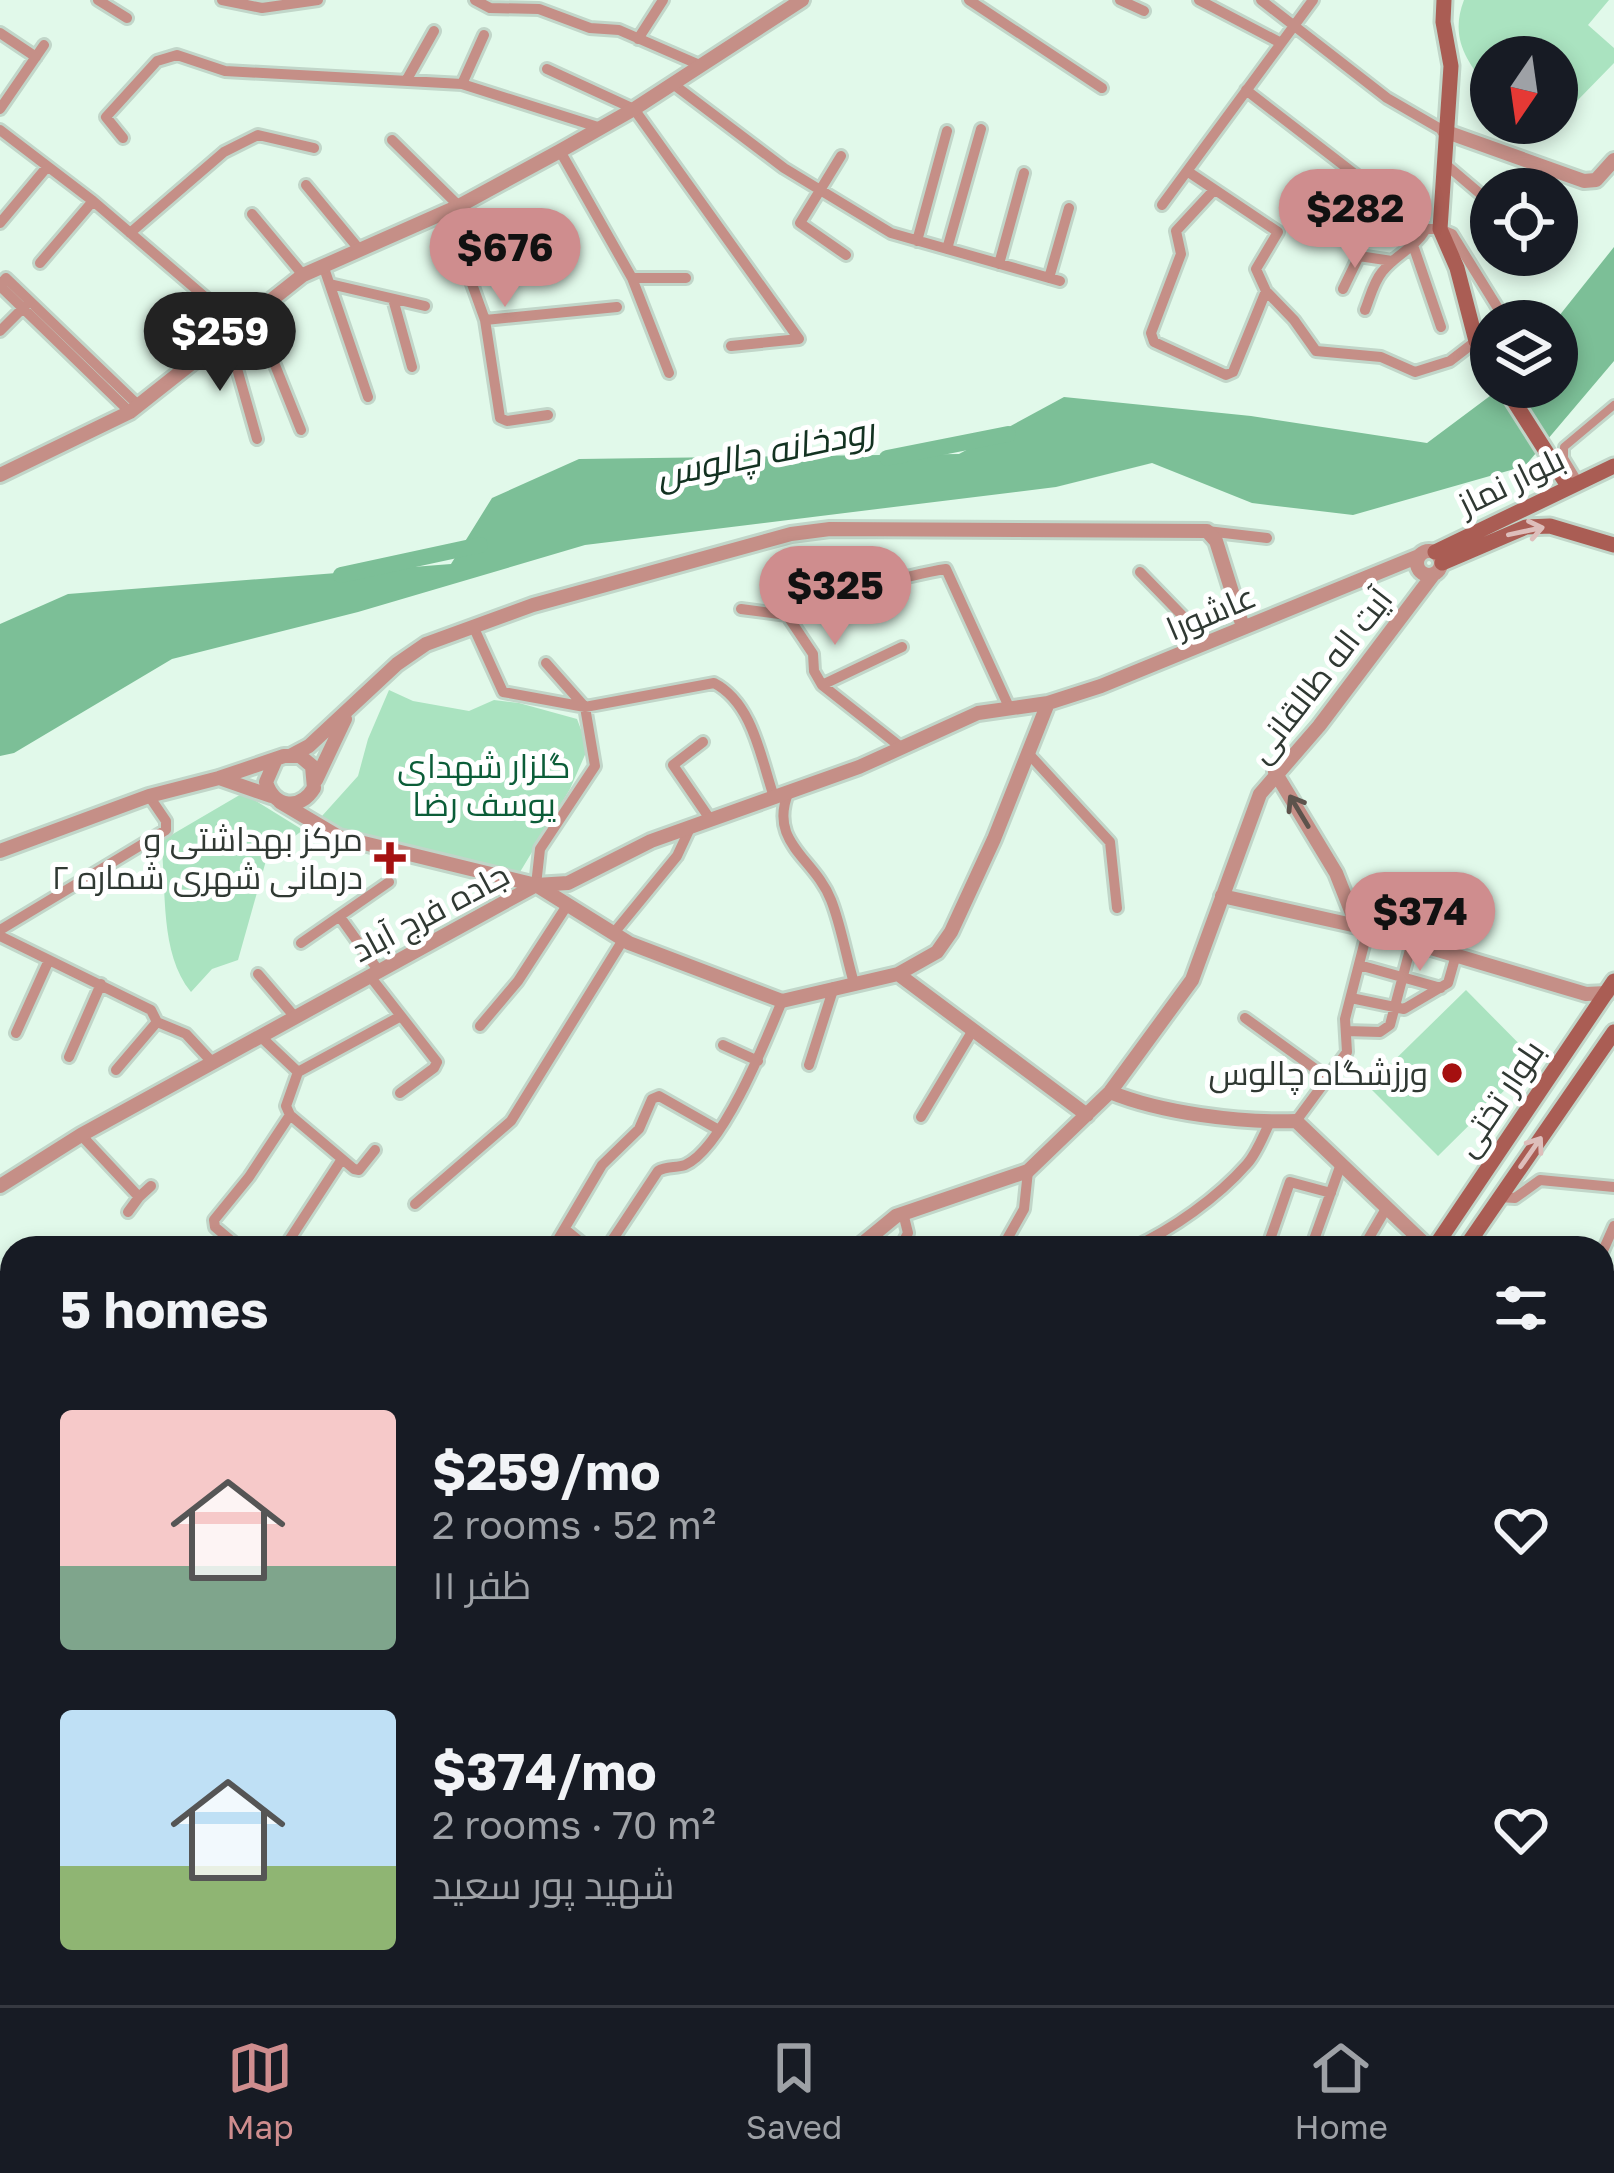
<!DOCTYPE html>
<meta charset="utf-8">
<style>
body{margin:0;font-family:"Golos Text",Cairo,sans-serif;background:#242831;color:#f1f3f6;height:100vh;display:flex;flex-direction:column;font-size:45px;white-space:nowrap}
*{box-sizing:border-box;margin:0}
p{font-size:39px;color:#9ea1a6}
.icon{flex:none;width:66px;height:66px;fill:none;stroke:currentColor;stroke-width:2;stroke-linecap:round;stroke-linejoin:round}
.map{position:relative;flex:1;overflow:hidden}
.details{position:absolute;left:0px;top:1236px;width:1614px;height:771px;display:flex;flex-direction:column;background:#171b24;border-radius:36px 36px 0 0;box-shadow:0 6px 18px #0003}
.details>*{flex:none}
.needle{width:78px;rotate:193deg}
.controls{position:absolute;left:1470px;top:36px;display:grid;gap:24px}
.controls a{display:grid;place-items:center;width:108px;height:108px;border-radius:50%;background:#171b24;box-shadow:0 6px 18px #0003;font-size:60px}
.price{position:absolute;translate:-50% -102px;padding:0 27px;border-radius:42px;background:#cf8d8e;color:#111;font-size:39px;line-height:78px;filter:drop-shadow(0 3px 6px #0008)}
.price::after{content:'';position:absolute;left:50%;top:72px;width:36px;height:27px;margin-left:-18px;background:inherit;clip-path:polygon(0 0,100% 0,50% 100%)}
.price.selected{background:#222;color:#fff}
ul{padding:0;list-style:none}
li{display:flex;align-items:center;gap:36px;height:300px;padding:0 60px}
li span{display:grid;place-items:center;flex:none;width:336px;height:240px;border-radius:12px;color:#555}
li>.icon{margin-inline-start:auto}
span .icon{width:144px;height:144px;fill:#fffc;stroke-width:1}
li b{font-size:51px}
h2{display:flex;justify-content:space-between;align-items:center;height:144px;padding:0 60px;font-size:51px}
.tabs{display:flex;justify-content:space-around;align-items:center;height:168px;border-top:3px solid #363941;background:#171b24;font-size:33px;color:#9ea1a6}
.tabs a{display:grid;justify-items:center;gap:6px}
.tabs .selected{color:#cf8d8e}
.map>svg:first-child{display:block}
.green{fill:#aae3c0}
.water{fill:#7cbf97}
.lines{fill:none;stroke-linecap:round;stroke-linejoin:round}
.river{stroke:#7cbf97;stroke-width:16}
.pedestrian-casing{stroke:#c1d6c9;stroke-width:14}
.minor-casing{stroke:#c1d6c9;stroke-width:16}
.tertiary-casing{stroke:#c1d6c9;stroke-width:20}
.secondary-casing{stroke:#c1d6c9;stroke-width:21}
.pedestrian{stroke:#c58f87;stroke-width:8}
.minor{stroke:#c58f87;stroke-width:10}
.tertiary{stroke:#c58f87;stroke-width:14}
.secondary{stroke:#aa5d54;stroke-width:15}
.oneway{stroke:#ddbebb}
.oneway2{stroke:#5d534c}
.poi-dot{fill:#a51010;stroke:#fff;stroke-width:4.5}
.labels{text-anchor:middle;stroke-width:10;stroke-linejoin:round;paint-order:stroke}
.street-label{font-size:33px;fill:#303933;stroke:#fff}
.park-label{font-size:33px;fill:#0b5d38;stroke:#fff}
.poi-label{font-size:33px;fill:#303933;stroke:#fff;text-anchor:end}
.water-label{font-size:36px;font-style:italic;fill:#133221;stroke:#fff}
</style>
<div class="map">
<svg width="1614" height="2005" viewBox="0 0 1614 2005">
<rect width="100%" height="100%" fill="#e1f9ea"/>
<!-- green -->
<path class="green" d="M1464 0H1609L1588 25 1614 48V63L1575 103 1557 102V57H1491L1489 88C1465 61 1450 36 1464 0Z
M389 690 413 701 469 711 494 700 519 703 577 719 588 748 570 789 520 872 325 826 322 816 358 776 368 739Z
M243 793 303 830 267 857 238 960 212 969 191 992C159 953 167 890 161 841Z
M1466 990 1535 1060 1438 1156 1368 1086Z"/>
<!-- water -->
<path class="water" d="M1614 247V361L1525 466 1353 515 1252 503 1152 463 1056 487 585 545 358 612 172 659 14 753 0 756V624L68 594 451 564 492 498 579 459 959 454 1064 397 1251 416 1427 443 1502 387H1557L1555 321Z"/>
<g class="lines">
<!-- river -->
<path class="river" d="M887 458 1008 434
M341 575 480 545"/>
<!-- pedestrian casing -->
<g class="pedestrian-casing">
<path id="pedestrian" d="M1578 481 1564 458V447L1614 405"/>
</g>
<!-- minor casing -->
<g class="minor-casing">
<path id="minor" d="M98 0 127 18
M222 0 262 8 318 0
M475 0 490 8 539 9 590 28 619 30 702 66
M969 0 1102 88
M1120 0 1144 11
M1199 0 1281 43
M1261 0 1387 98 1444 131
M0 33 36 57
M638 39 663 0
M547 69 634 109 799 339 731 346
M406 81 434 31
M462 84 484 35
M673 84 784 168 891 233 1060 281
M1246 90 1426 229H1440L1452 234 1504 318
M0 109 44 45
M0 130 93 201 240 327
M123 138 106 117 157 61 177 55 225 71 462 84 601 128
M392 140 459 206
M560 151 632 278 669 373
M841 156 800 223 846 255
M1444 163 1491 203
M1187 171 1278 232 1256 269 1266 291 1233 372 1226 375 1154 342 1151 333 1181 254 1176 231 1214 190
M306 185 359 249
M1162 205 1313 0
M446 212 485 320 500 418 507 421 548 415
M252 214 303 275
M0 223 47 167
M130 233 224 152 258 135 314 148
M917 241 947 131
M1414 248 1441 327
M947 249 981 129
M40 263 93 201
M999 264 1024 173
M323 265 368 397
M632 278H686
M1049 278 1069 208
M330 284 425 306
M0 285 6 278 139 406
M0 286 130 412
M1343 289 1359 256 1392 261
M1266 291 1294 320 1316 351 1381 357 1415 372 1450 361 1476 341
M393 299 412 367
M1365 310C1370 298 1373 283 1382 272 1396 254 1413 250 1426 229
M255 315 301 430
M485 320 617 307
M0 331 28 303
M228 337 257 439
M1207 531 1267 538
M1140 572 1208 642
M845 584C881 587 911 574 946 569L1009 707
M741 609 787 615 813 654 814 671 822 685 902 748
M473 626 503 692 585 707 714 683C753 703 761 759 774 797
M822 685 902 647
M703 742 673 765 710 819
M1027 752 1110 842 1117 908
M789 791C767 843 815 858 831 900 841 925 846 956 854 983
M536 885 540 849 595 766 585 707 546 663
M340 917 378 970
M0 930 166 830V821L149 796
M613 934 677 856 691 826
M0 936 151 1010 157 1022 186 1034 212 1062
M301 943 389 882
M1359 965 1441 988
M258 974 295 1017
M369 975 437 1062 434 1068 400 1093
M1351 998 1404 1009 1448 983 1456 955
M1245 1018 1328 1078
M480 1026 518 981 568 904
M1346 1031 1380 1032 1390 1025 1412 942
M16 1033 49 960
M260 1036 298 1072 286 1106 290 1115 354 1169 359 1170 375 1150
M723 1045 758 1061
M69 1057 101 984
M809 1065 834 987
M116 1070 157 1022
M298 1072 401 1016
M921 1117 973 1030
M1296 1121 1347 1052 1345 1019 1368 929
M81 1135 139 1197 151 1186
M1499 1197 1515 1198 1540 1180 1614 1187
M415 1204 511 1121 623 940
M128 1212 139 1197
M566 1230 588 1248
M240 1248 215 1227 214 1220 249 1177 290 1115
M284 1248 342 1159
M553 1248 602 1165 639 1129 652 1099 659 1096 719 1130
M607 1248 658 1171C666 1166 676 1168 685 1165 723 1148 766 1040 782 1001
M900 1248 908 1233 903 1213
M1002 1248 1024 1209 1028 1171
M1132 1248C1173 1229 1217 1198 1247 1164 1257 1153 1263 1136 1270 1122
M1267 1248 1290 1182 1331 1193
M1311 1248 1341 1164
M1363 1248 1387 1207
M1602 1253 1614 1226
M0 1319 12 1326
M0 1403 12 1416
M1602 1446 1614 1421
M0 1481H12
M1602 1506 1614 1520
M0 1602 12 1583
M0 1686 12 1673
M1602 1701 1614 1709
M1602 1728 1614 1712
M1610 1814 1614 1817
M0 1902 12 1910
M1602 1932 1608 1936 1614 1927
M0 1961 12 1953
M546 1995 547 2005
M744 1995 757 2005
M1485 1995 1497 2005
M506 1997 537 1995
M172 2005 173 1995
M236 2005 248 1995
M473 2005 479 1995
M617 2005 622 1995
M679 2005 688 1995
M827 2005 834 1995
M1045 2005 1051 1995
M1145 2005 1149 1995
M1261 2005 1263 1995"/>
</g>
<!-- tertiary casing -->
<g class="tertiary-casing">
<path id="tertiary" d="M1444 131 1584 181 1596 180 1614 160
M0 475 130 412 303 275 459 206 560 151 634 109 802 0
M1417 563a12 12 0 1 1 24 0a12 12 0 1 1-24 0Z
M292 755 309 746 397 664 426 644 533 605 791 534 830 529 1207 531 1216 541 1243 627
M1275 772 1336 873 1357 926
M219 778 271 796
M316 780 345 719
M280 802 339 837 536 885 629 943 782 1001 898 974 1087 1115
M0 851 149 796 219 778 284 756H300L312 766 314 788C300 811 274 808 266 782L276 759
M1222 896 1357 926 1586 994 1607 993
M898 974 937 952 951 932 994 839 1048 703
M1110 1092C1161 1113 1241 1123 1296 1121L1429 1248
M0 1186 81 1135 536 885 568 883 651 841 859 767 978 713 1048 703 1101 686 1419 556
M857 1248 896 1216 1028 1171 1110 1092 1192 980 1260 794 1319 726 1433 575
M266 1995 272 2005"/>
</g>
<!-- secondary casing -->
<g class="secondary-casing">
<path id="secondary" d="M1444 0 1443 22 1451 66 1440 229 1457 268 1476 341 1491 364
M1505 387 1568 486
M1435 552 1614 466
M1442 563 1526 527 1550 526 1614 545
M1434 1248 1614 981
M1465 1248 1614 1032
M918 2005 925 1995
M947 2005 954 1995"/>
</g>
<!-- pedestrian -->
<use href="#pedestrian" class="pedestrian"/>
<!-- minor -->
<use href="#minor" class="minor"/>
<!-- tertiary -->
<use href="#tertiary" class="tertiary"/>
<!-- secondary -->
<use href="#secondary" class="secondary"/>
</g>
<!-- one-way arrows -->
<defs><path id="oneway-shaft" d="M-6 0H5M1.5-3L5.5 0L1.5 3" fill="none" stroke-width="1.6" stroke-linecap="round" stroke-linejoin="round" transform="scale(3)"/></defs>
<g class="oneway">
<use href="#oneway-shaft" transform="translate(1526 531) rotate(-12)"/>
<use href="#oneway-shaft" transform="translate(1531 1152) rotate(-55)"/>
</g>
<use class="oneway2" href="#oneway-shaft" transform="translate(1299 811) rotate(-121)"/>
<!-- markers -->
<g class="poi-dot">
<path d="M384 840h12v12h12v12h-12v12h-12v-12h-12v-12h12z"/>
<circle cx="1452" cy="1073" r="12"/>
</g>
<g class="labels">
<!-- street labels -->
<g class="street-label">
<text transform="translate(1511 481) rotate(-26)" y="12">بلوار نماز</text>
<text transform="translate(1211 612) rotate(-23)" y="12">عاشورا</text>
<text transform="translate(1320 675) rotate(-52)" y="12">آیت اله طالقانی</text>
<text transform="translate(430 912) rotate(-28)" y="12">جاده فرج آباد</text>
<text transform="translate(1499 1098) rotate(-56)" y="12">بلوار تختی</text>
</g>
<!-- park labels -->
<g class="park-label">
<text x="484" y="778">گلزار شهدای<tspan x="484" dy="38">یوسف رضا</tspan></text>
</g>
<!-- poi labels -->
<g class="poi-label">
<text x="363" y="851">مرکز بهداشتی و<tspan x="363" dy="38">درمانی شهری شماره ۲</tspan></text>
<text x="1428" y="1085">ورزشگاه چالوس</text>
</g>
<!-- water labels -->
<g class="water-label">
<text transform="translate(765 452) rotate(-12)" y="13">رودخانه چالوس</text>
</g>
</g>
</svg>
<div class="controls">
<a><svg class="needle" viewBox="-14 -14 28 28"><path d="M0-13l5 13h-10z" fill="#e53935"/><path d="M0 13l5-13h-10z" fill="#9ea1a6"/></svg></a>
<a><svg class="icon" aria-label="locate" viewBox="0 0 24 24"><circle cx="12" cy="12" r="6"/><path d="M12 2v4M12 18v4M2 12h4M18 12h4"/></svg></a>
<a><svg class="icon" aria-label="layers" viewBox="0 0 24 24"><path d="M12 4l9 5-9 5-9-5zM3 14l9 5 9-5"/></svg></a>
</div>
<b class="price" style="left:1355px;top:271px">$282</b>
<b class="price" style="left:505px;top:310px">$676</b>
<b class="price selected" style="left:220px;top:394px">$259</b>
<b class="price" style="left:835px;top:648px">$325</b>
<b class="price" style="left:1420px;top:974px">$374</b>
<section class="details">
<h2>5 homes<svg class="icon" aria-label="filters" viewBox="0 0 24 24"><path d="M4 7h16M4 17h16"/><circle cx="9" cy="7" r="2"/><circle cx="15" cy="17" r="2"/></svg></h2>
<ul>
<li><span style="background:linear-gradient(#f6c9c9 65%,#7fa58c 0)"><svg class="icon" aria-label="home" viewBox="0 0 24 24"><path d="M3 11l9-7 9 7M6 9v11h12V9"/></svg></span><div><b>$259/mo</b><p>2 rooms · 52 m²</p><p>ظفر ۱۱</p></div><svg class="icon" aria-label="heart" viewBox="0 0 24 24"><path d="M12 20l-8-8c-3-5 5-10 8-4 3-6 11-1 8 4z"/></svg></li>
<li><span style="background:linear-gradient(#bfe0f5 65%,#8fb573 0)"><svg class="icon" aria-label="home" viewBox="0 0 24 24"><path d="M3 11l9-7 9 7M6 9v11h12V9"/></svg></span><div><b>$374/mo</b><p>2 rooms · 70 m²</p><p>شهید پور سعید</p></div><svg class="icon" aria-label="heart" viewBox="0 0 24 24"><path d="M12 20l-8-8c-3-5 5-10 8-4 3-6 11-1 8 4z"/></svg></li>
</ul>
</section>
</div>
<nav class="tabs">
<a class="selected"><svg class="icon" aria-label="map" viewBox="0 0 24 24"><path d="M3 6l6-2 6 2 6-2v14l-6 2-6-2-6 2zM9 4v14M15 6v14"/></svg>Map</a>
<a><svg class="icon" aria-label="saved" viewBox="0 0 24 24"><path d="M7 4h10v16l-5-4-5 4z"/></svg>Saved</a>
<a><svg class="icon" aria-label="home" viewBox="0 0 24 24"><path d="M3 11l9-7 9 7M6 9v11h12V9"/></svg>Home</a>
</nav>
